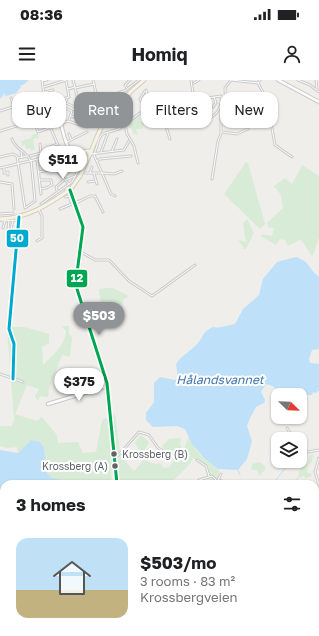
<!DOCTYPE html>
<meta charset="utf-8">
<style>
body{margin:0;font-family:"Golos Text",sans-serif;background:#f6f6f6;color:#202124;height:100vh;display:flex;flex-direction:column;font-size:15px;white-space:nowrap}
*{box-sizing:border-box;margin:0}
p{font-size:13px;color:#757577}
.icon{flex:none;width:22px;height:22px;fill:none;stroke:currentColor;stroke-width:2;stroke-linecap:round;stroke-linejoin:round}
.map{position:relative;flex:1;overflow:hidden}
.panel{position:absolute;left:0px;top:400px;width:319px;height:156px;display:flex;flex-direction:column;background:#fff;border-radius:12px 12px 0 0;box-shadow:0 1px 3px #0004}
.panel>*{flex:none}
.banner{position:absolute;left:12px;top:12px;width:295px;height:36px;display:flex;gap:8px}
.needle{width:26px;rotate:113deg}
.tools{position:absolute;left:271px;top:308px;display:grid;gap:8px}
.tools a{display:grid;place-items:center;width:36px;height:36px;border-radius:8px;background:#fff;box-shadow:0 1px 3px #0004;font-size:20px}
.price{position:absolute;translate:-50% -34px;padding:0 9px;border-radius:14px;background:#fff;color:#222;font-size:13px;line-height:26px;filter:drop-shadow(0 1px 2px #0008)}
.price::after{content:'';position:absolute;left:50%;top:24px;width:12px;height:9px;margin-left:-6px;background:inherit;clip-path:polygon(0 0,100% 0,50% 100%)}
.price.current{background:#919496;color:#fff}
ul{padding:0;list-style:none}
li{display:flex;align-items:center;gap:12px;height:100px;padding:0 16px}
li span{display:grid;place-items:center;flex:none;width:112px;height:80px;border-radius:12px;color:#555}
li>.icon{margin-inline-start:auto}
span .icon{width:48px;height:48px;fill:#fffc;stroke-width:1}
li b{font-size:17px}
h2{display:flex;justify-content:space-between;align-items:center;height:48px;padding:0 16px;font-size:17px}
.chip{padding:0 14px;border-radius:12px;background:#fff;box-shadow:0 1px 3px #0004;font-size:14px;line-height:36px}
.chip.current{background:#919496;color:#fff}
.status{display:flex;justify-content:space-between;align-items:center;height:28px;padding:0 20px;background:#fff;direction:ltr}
.status svg{height:11px;fill:currentColor}
header{display:flex;justify-content:space-between;align-items:center;height:52px;padding:0 16px;background:#fff;font-size:18px;font-weight:700}
.map>svg:first-child{display:block}
.green{fill:#d8ebd6}
.water{fill:#bfe0f9}
.lines{fill:none;stroke-linecap:round;stroke-linejoin:round}
.stream{stroke:#bfe0f9;stroke-width:1}
.street-casing{stroke:#cbcccc;stroke-width:3}
.secondary-casing{stroke:#cacacb;stroke-width:4.5}
.primary-casing{stroke:#d7ceb8;stroke-width:5}
.street{stroke:#fdfcfc;stroke-width:1}
.secondary{stroke:#fdfcfc;stroke-width:2.5}
.primary{stroke:#f4f2e9;stroke-width:3}
.bus-1-casing{stroke:#fff;stroke-width:6}
.bus-2-casing{stroke:#fff;stroke-width:6}
.bus-1{stroke:#00a651;stroke-width:3}
.bus-2{stroke:#00a9ce;stroke-width:3}
.bus-dot{fill:#5f6368;stroke:#fff;stroke-width:1.5}
.labels{text-anchor:middle;stroke-width:4;stroke-linejoin:round;paint-order:stroke}
.bus-label{font-size:10px;fill:#5f6368;stroke:#fff;text-anchor:start}
.water-label{font-size:12px;font-style:italic;fill:#4174aa;stroke:#fff}
.line-badge{stroke:#fff;stroke-width:1.5}
.badge-label{font-size:11px;text-anchor:middle;font-weight:bold;fill:#fff}
</style>
<div class="status"><b>08:36</b><svg viewBox="0 0 49 12"><path d="M0 12V9h3v3zM5 12V6h3v6zM10 12V3h3v9zM15 12V0h3v12zM26 1h20v11H26zM47 4h2v5h-2z"/></svg></div>
<header><svg class="icon" aria-label="menu" viewBox="0 0 24 24"><path d="M4 6h16M4 12h16M4 18h16"/></svg>Homiq<svg class="icon" aria-label="person" viewBox="0 0 24 24"><circle cx="12" cy="8" r="4"/><path d="M4 21q1-7 8-7t8 7"/></svg></header>
<div class="map">
<svg width="319" height="556" viewBox="0 0 319 556">
<rect width="100%" height="100%" fill="#efeeea"/>
<!-- green -->
<path class="green" d="M139 36 140 42H145L142 49H136L138 55 133 53 132 49 128 47 134 39Z
M37 53 39 58 33 59 35 69 31 71V68L26 69 25 65 22 66 21 61 31 58 32 55Z
M246 82 248 83 265 144 260 149 224 114Z
M302 85 319 96V158L313 175H311L301 159 288 166 285 160 280 159 276 165 261 156 263 154 272 156 274 148 268 147 267 143 283 128 281 115 274 106 285 98 292 104Z
M247 139 254 153 246 169H244L238 159 246 162 243 143Z
M107 208H113L129 216 123 220 122 229 102 233 99 209Z
M62 246H69V254L72 257 70 277 62 275 49 309 48 317 40 316 38 321 35 316 39 309 27 305 15 334 37 341 42 337 57 355 58 363 78 362 83 373 96 372 102 340 115 334 120 371 111 391 112 404C99 404 52 407 47 392 43 381 48 371 40 362L31 360 18 373 17 367 7 368 0 366V346H11V348L14 349 11 348 14 340 7 249 9 247H24L49 254V263L42 267 43 285C53 275 65 266 66 251Z
M139 356H142L149 362 143 373 138 369 135 362 139 358Z
M189 356C194 371 205 380 218 389L220 392 218 393 220 394 216 404H200L211 398 208 387 193 378C191 385 176 397 170 404H119L116 381 121 376 134 391 144 380 154 384 161 383 163 388 169 387 174 381 162 366 169 359 181 358 180 364 183 371Z
M313 374 312 381 307 389 308 393 312 394 310 397H308L306 399 304 396 299 398 296 403 298 404H290L298 397 301 386 307 385 309 376Z
M259 382 265 386V390L259 396 257 390H251L252 384Z
M136 552H186L185 554 191 556H138Z"/>
<!-- water -->
<path class="water" d="M0 0H29L23 5 22 4V6L20 5 21 7 16 13 6 16 3 12 4 17 1 15 2 18H0Z
M296 177C311 182 308 189 319 197V269L312 270 309 279 310 283 319 284V310L316 313 313 312 312 315H299L290 310 289 313 282 315 278 313C274 307 275 306 266 304L261 312 265 320 264 323 256 327 250 338 247 346 252 361 247 379 238 390 218 389 205 379 192 364 185 349 177 346 153 347 146 340V333L154 322V303L160 297 175 300 178 298 176 284C182 275 191 271 198 263 205 255 201 253 213 247 221 249 227 245 235 244L243 229 259 215 263 199 277 182Z
M31 360 40 362 44 368 47 393 52 398 78 404H4V552H136L138 556H0V370L18 373Z"/>
<g class="lines">
<!-- stream -->
<path class="stream" d="M238 390 240 395
M273 404 286 387"/>
<!-- street casing -->
<g class="street-casing">
<path id="street" d="M191 0 196 33
M298 0 310 5 319 12
M316 0 317 9
M42 1 47 0
M194 3 199 0
M258 3 267 20 275 65 292 77
M94 4 75 8 78 19 95 15 104 21
M44 7 66 0
M127 8 125 5 130 0
M68 9 75 7 73 0
M146 10 147 17
M145 11 140 19 147 30
M44 12 53 10
M93 15 96 13 93 0
M113 15 118 22
M67 19 63 27 72 31 69 40
M52 23 69 17 66 1
M66 23 77 28
M86 25 84 28 86 31
M147 26 154 24
M213 27 216 23 214 17
M38 28 30 31 38 52 68 41 80 45 84 44
M160 28 170 59
M199 29 203 28 208 18 221 16C223 28 215 36 206 41L204 30C203 29 203 28 202 27V23L208 18
M0 31 19 25 28 19 44 16 42 0
M44 33 61 72 68 76 70 79
M71 36 82 40
M88 39 86 32 91 26
M125 44 127 54 134 66 138 83
M87 47 86 42 108 17 126 10 139 0
M0 51 20 45 11 18
M222 52 237 54 248 49
M69 54 71 59
M12 59C15 69 26 71 30 80
M67 62 87 52
M48 68 57 64
M112 71 117 59
M21 72 22 77
M101 72 108 53
M91 74 124 70 129 61
M30 76 41 73 40 64
M56 76 58 92 69 104
M0 77 13 74 17 76 25 128 35 121 31 80
M18 78 27 76
M37 79 41 114
M97 81 100 79 131 76
M57 82H62L63 93
M38 84 49 83V90L39 92
M0 88 55 75 67 68
M4 88V93H8
M50 88 56 87
M85 93H102L94 75 99 59 102 54 119 49 140 33 165 25
M90 93 92 87
M94 94 97 104
M8 95V92
M212 99 218 61 221 54V35L226 28 225 8 231 0 258 3 260 0
M40 100H51L52 105 46 108 41 109
M66 100 75 96
M0 102 12 104 14 129
M88 102 95 101
M57 111 56 107 64 100
M115 116 111 114 102 93 114 94 122 91
M65 117 69 116 71 122
M76 123 90 116H95L103 132
M41 124 72 102 80 87 79 71
M60 129 79 121
M0 134 13 133
M2 141 18 140
M3 148 5 141
M8 150 9 141
M11 150 13 140
M37 161 42 158V136L39 130
M81 172 95 180H109L129 201 152 216 195 185
M0 294 23 302
M13 299 14 264 9 249 19 137
M287 348 294 359
M300 368 308 372 319 370
M319 378 315 392 319 405
M115 379 139 352 149 355 158 368 169 374 167 380
M197 380 206 386 209 396
M218 400 221 394
M219 400 224 402 223 404
M195 404 199 400 212 396 217 401V404
M311 556 312 552"/>
</g>
<!-- secondary casing -->
<g class="secondary-casing">
<path id="secondary" d="M278 0 319 22
M44 16C60 23 61 53 68 67L75 71H89
M70 110 83 147 77 193V209L107 303 117 404
M48 324 107 306
M315 531 319 515
M309 556 310 552"/>
</g>
<!-- primary casing -->
<g class="primary-casing">
<path id="primary" d="M127 15 144 0
M90 71 91 73 89 74 88 72Z
M91 72C100 49 107 28 129 14
M69 108 70 110 67 111V109Z
M70 110 80 96 90 74
M0 139C27 138 46 126 68 111"/>
</g>
<!-- street -->
<use href="#street" class="street"/>
<!-- secondary -->
<use href="#secondary" class="secondary"/>
<!-- primary -->
<use href="#primary" class="primary"/>
<!-- bus-1 casing -->
<g class="bus-1-casing">
<path id="bus-1" d="M70 110 83 147 77 193V209L107 303 117 404"/>
</g>
<!-- bus-2 casing -->
<g class="bus-2-casing">
<path id="bus-2" d="M13 299 14 264 9 249 19 137"/>
</g>
<!-- bus-1 -->
<use href="#bus-1" class="bus-1"/>
<!-- bus-2 -->
<use href="#bus-2" class="bus-2"/>
</g>
<!-- markers -->
<g class="bus-dot">
<circle cx="114" cy="374" r="3.5"/>
<circle cx="115" cy="386" r="3.5"/>
</g>
<g class="labels">
<!-- bus labels -->
<g class="bus-label">
<text x="122" y="378">Krossberg (B)</text>
<text x="108" y="390" text-anchor="end">Krossberg (A)</text>
</g>
<!-- water labels -->
<g class="water-label">
<text x="220" y="304">Hålandsvannet</text>
</g>
</g>
<g class="line-badge">
<rect x="6" y="149" width="23" height="19" rx="4" fill="#00a9ce"/>
<rect x="66" y="189" width="22" height="19" rx="4" fill="#00a651"/>
</g>
<g class="badge-label">
<text x="17" y="162">50</text>
<text x="77" y="202">12</text>
</g>
</svg>
<div class="tools">
<a><svg class="needle" viewBox="-14 -14 28 28"><path d="M0-13l5 13h-10z" fill="#e53935"/><path d="M0 13l5-13h-10z" fill="#757577"/></svg></a>
<a><svg class="icon" aria-label="layers" viewBox="0 0 24 24"><path d="M12 4l9 5-9 5-9-5zM3 14l9 5 9-5"/></svg></a>
</div>
<b class="price" style="left:63px;top:100px">$511</b>
<b class="price current" style="left:99px;top:256px">$503</b>
<b class="price" style="left:79px;top:322px">$375</b>
<div class="banner">
<a class="chip">Buy</a>
<a class="chip current">Rent</a>
<a class="chip">Filters</a>
<a class="chip">New</a>
</div>
<section class="panel">
<h2>3 homes<svg class="icon" aria-label="filters" viewBox="0 0 24 24"><path d="M4 7h16M4 17h16"/><circle cx="9" cy="7" r="2"/><circle cx="15" cy="17" r="2"/></svg></h2>
<ul>
<li><span style="background:linear-gradient(#bfe0f5 65%,#c2b280 0)"><svg class="icon" aria-label="home" viewBox="0 0 24 24"><path d="M3 11l9-7 9 7M6 9v11h12V9"/></svg></span><div><b>$503/mo</b><p>3 rooms · 83 m²</p><p>Krossbergveien</p></div></li>
</ul>
</section>
</div>
